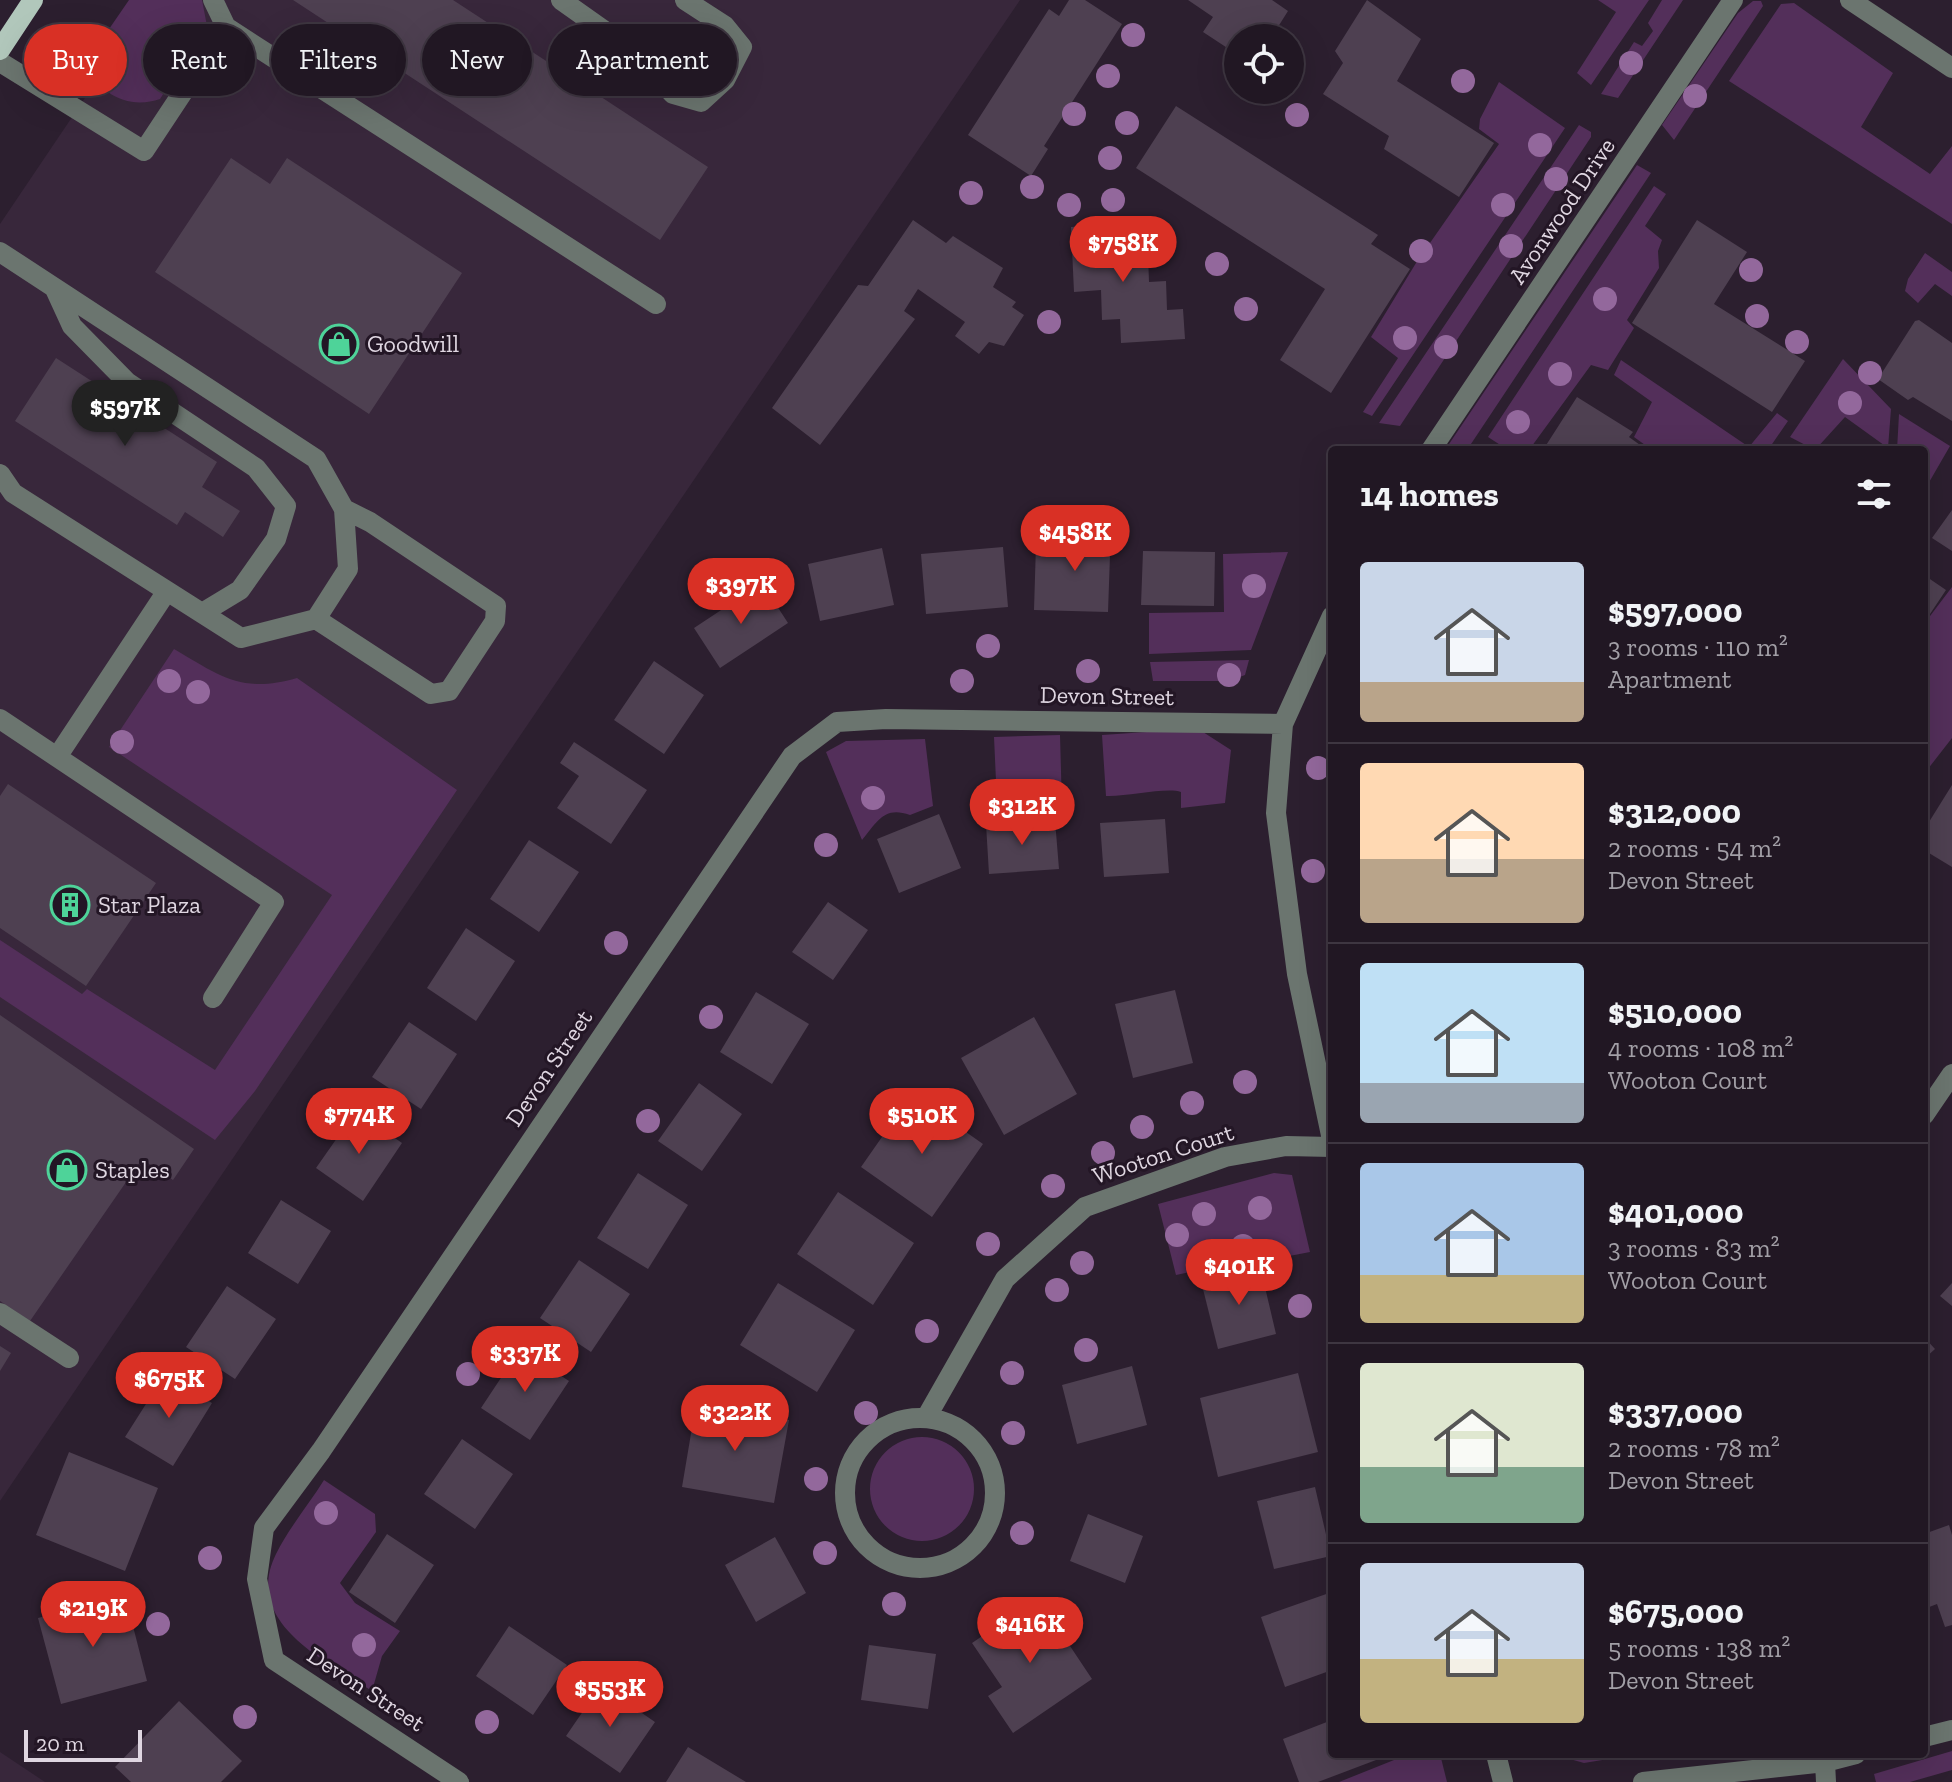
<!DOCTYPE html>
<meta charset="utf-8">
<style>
body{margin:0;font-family:"Zilla Slab",serif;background:#29202b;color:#f1f3f6;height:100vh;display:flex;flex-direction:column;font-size:30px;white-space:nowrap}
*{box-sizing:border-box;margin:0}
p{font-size:26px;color:#a29fa6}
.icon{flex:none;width:44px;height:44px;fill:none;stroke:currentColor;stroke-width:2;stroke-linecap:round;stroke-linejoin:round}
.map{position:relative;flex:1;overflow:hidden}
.side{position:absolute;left:1328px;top:446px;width:600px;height:1312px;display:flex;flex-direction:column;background:#211723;border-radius:8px;box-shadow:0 8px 32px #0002,0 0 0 2px #3e3641}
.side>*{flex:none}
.guide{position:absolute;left:24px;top:24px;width:760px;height:72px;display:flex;gap:16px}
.tools{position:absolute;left:1224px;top:24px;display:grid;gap:16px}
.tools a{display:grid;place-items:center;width:80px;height:80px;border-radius:50%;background:#211723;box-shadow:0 8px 32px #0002,0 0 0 2px #3e3641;font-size:40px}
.scale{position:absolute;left:24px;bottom:20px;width:118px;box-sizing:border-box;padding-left:8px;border:4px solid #dfd6e1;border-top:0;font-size:22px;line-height:28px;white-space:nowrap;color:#dfd6e1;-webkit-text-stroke:6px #231625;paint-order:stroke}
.price{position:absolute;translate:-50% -68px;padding:0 18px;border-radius:28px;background:#d93025;color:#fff;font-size:26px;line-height:52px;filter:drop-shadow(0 2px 4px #0008)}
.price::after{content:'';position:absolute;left:50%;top:48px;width:24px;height:18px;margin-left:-12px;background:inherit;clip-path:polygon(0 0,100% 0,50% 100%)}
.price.selected{background:#222;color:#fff}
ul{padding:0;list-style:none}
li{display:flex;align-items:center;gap:24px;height:200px;padding:0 32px}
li+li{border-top:2px solid #3e3641}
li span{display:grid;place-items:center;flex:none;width:224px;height:160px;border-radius:8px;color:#555}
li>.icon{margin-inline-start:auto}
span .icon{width:96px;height:96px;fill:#fffc;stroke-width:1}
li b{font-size:34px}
h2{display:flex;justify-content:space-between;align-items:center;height:96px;padding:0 32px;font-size:34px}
.tag{padding:0 28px;border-radius:36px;background:#211723;box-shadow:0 8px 32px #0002,0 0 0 2px #3e3641;font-size:28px;line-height:72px}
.tag.selected{background:#d93025;color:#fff}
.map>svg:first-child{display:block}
.built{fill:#38273b}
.green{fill:#532f5a}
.building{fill:#4e4051}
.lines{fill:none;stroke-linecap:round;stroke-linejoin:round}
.minor{stroke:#6b756f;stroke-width:20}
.major{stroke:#b1c7bb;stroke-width:20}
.tree{fill:#93689c}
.labels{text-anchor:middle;stroke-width:6;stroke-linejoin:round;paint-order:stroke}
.street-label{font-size:24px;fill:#dfd6e1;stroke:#231625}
.poi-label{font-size:24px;fill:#dfd6e1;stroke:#231625;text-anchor:start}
</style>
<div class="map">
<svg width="1952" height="1782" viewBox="0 0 1952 1782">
<rect width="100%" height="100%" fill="#2c1f2f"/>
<!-- built -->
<path class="built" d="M151 0H1020L0 1501V224Z
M0 1752 45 1782H0Z"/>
<!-- green -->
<path class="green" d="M129 0H202L207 26 160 99C129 110 99 94 85 64Z
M1598 0H1649L1591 85 1577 73 1616 12Z
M1662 0H1683L1618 98 1601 94 1634 42 1642 46 1653 31 1648 23Z
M1753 1H1761L1763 6 1674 140 1662 125 1738 13Z
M1794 3 1893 73 1861 127 1930 174 1952 146V224L1729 81 1781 4Z
M1499 82 1565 128 1372 416 1363 412 1398 358 1371 337 1416 263 1499 144 1479 129 1480 119Z
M1579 125 1591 132V137L1400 426 1379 423Z
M1637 165 1651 173 1467 450H1445Z
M1654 186 1666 194 1645 226 1662 240 1658 251 1659 268 1627 320 1634 328 1608 370 1591 365 1529 450H1508L1488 437Z
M1925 253 1952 272V296L1935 284 1918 303 1905 291 1908 279Z
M1843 359 1891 409 1888 448 1845 417 1815 450 1790 437Z
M1621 360 1749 447 1777 413 1788 421 1768 450H1652L1634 437 1652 402 1614 375Z
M1899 414 1950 446 1924 491V450H1897Z
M1288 552 1251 650 1149 654V613L1224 612 1223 554Z
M1952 587V738L1924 774V624Z
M174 649C220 676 242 694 297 678L457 790 255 1091 215 1140 0 997V940L82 994 87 989 215 1070 332 895 109 747Z
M1249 660 1245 675 1229 681H1153L1150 662Z
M1161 731 1203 732 1231 750 1225 803 1181 808V792C1166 787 1127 797 1106 796L1102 735Z
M1060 735 1062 807 997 803 994 737Z
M925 739 933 806 910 815C884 806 878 821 862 840L826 752 846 741Z
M1274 1173 1292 1175 1310 1252 1269 1260 1265 1256 1176 1275 1158 1204Z
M870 1489a52 52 0 1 1 104 0a52 52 0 1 1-104 0Z
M324 1480 375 1514 376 1532 340 1583 355 1603 400 1631 382 1656 372 1691C326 1661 242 1623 276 1554 289 1528 309 1504 324 1480Z
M1952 1751V1770L1910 1782H1876L1874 1774Z
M1393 1754H1440L1447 1782H1339L1394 1760Z
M1552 1754H1633V1755L1584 1763Z"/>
<!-- building -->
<path class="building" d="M293 0H453L708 167 660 240Z
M1069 0H1085L1122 24 1044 146 1048 149 1031 176 968 135 1049 9 1059 16Z
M1188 0H1272L1288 11 1271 38H1238V55L1203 32 1213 17Z
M1367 0 1421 39 1397 81 1494 143 1459 197 1384 149 1389 136 1323 94 1343 63 1335 51Z
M1176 106 1378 235 1371 244 1410 269 1331 393 1280 360 1325 289 1136 168Z
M231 158 270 184 287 158 462 273 369 414 155 272Z
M913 220 946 243 953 236 1003 268 993 287 1016 302 1012 307 1024 315 1004 346 989 342 979 354 955 336 965 322 918 289 904 311 915 319 820 445 772 408 858 285 868 286Z
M1697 220 1747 252 1714 304 1805 361 1772 412 1632 323Z
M1129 223 1130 254H1148L1149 282 1166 281 1167 310 1183 309 1185 339 1121 343 1120 319 1102 320 1101 290 1074 292 1071 227Z
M1919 320 1952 343V421L1913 397 1908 400 1878 379 1915 321Z
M56 358 217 462 202 487 240 511 223 537 185 512 177 525 15 421Z
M1577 397 1633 432 1629 437 1647 450H1543Z
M1952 510V551L1932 538Z
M1074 526 1111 527 1108 612 1034 610 1036 544 1074 546Z
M1003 547 1008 607 926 614 921 554Z
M882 548 894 605 820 621 808 564Z
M1143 551 1215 552 1214 606 1141 605Z
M1924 575 1946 590 1924 623Z
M762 583 788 623 720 668 694 628Z
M654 661 704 695 664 754 614 720Z
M574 742 647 790 611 844 557 808 579 776 560 763Z
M8 784 156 883 86 986 0 928V796Z
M1952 785V867L1924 850V830Z
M939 814 961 868 899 893 877 839Z
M1165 819 1169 873 1104 877 1100 823Z
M1055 820 1059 869 989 874 986 824Z
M529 840 579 872 539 932 490 899Z
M828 902 868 930 833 980 792 952Z
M466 928 515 961 476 1021 427 988Z
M1175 990 1193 1063 1133 1078 1115 1004Z
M756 992 809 1024 772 1084 720 1052Z
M0 1015 194 1149 173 1180 142 1159 30 1321 0 1301Z
M1034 1017 1077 1094 1004 1135 961 1058Z
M409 1022 457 1054 421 1109 372 1077Z
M699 1083 742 1114 702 1171 658 1141Z
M912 1094 983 1144 932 1217 861 1167Z
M356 1111 402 1143 363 1201 316 1168Z
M638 1173 688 1205 648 1269 597 1238Z
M838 1192 914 1243 873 1305 797 1254Z
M281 1200 331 1231 298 1284 248 1253Z
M579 1260 630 1294 591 1352 540 1318Z
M1260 1266 1276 1334 1218 1349 1201 1281Z
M778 1283 855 1330 817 1392 740 1345Z
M1952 1283V1306L1940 1296Z
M227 1286 276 1319 235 1379 186 1347Z
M1924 1337 1935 1349 1924 1359Z
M0 1346 11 1353 0 1371Z
M520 1349 569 1381 530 1440 481 1408Z
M1132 1366 1147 1425 1077 1444 1062 1385Z
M1298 1373 1318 1452 1218 1477 1200 1398Z
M165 1374 212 1403 173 1466 125 1437Z
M696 1404 789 1420 774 1503 682 1487Z
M462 1439 513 1474 475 1529 424 1494Z
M69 1452 158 1488 125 1571 36 1535Z
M1315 1487 1331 1556 1274 1569 1257 1501Z
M1088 1514 1143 1536 1125 1583 1070 1561Z
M1949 1525 1952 1535V1625L1945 1627 1937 1604 1924 1609V1534Z
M387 1534 434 1565 395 1623 349 1592Z
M775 1537 806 1593 756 1622 725 1565Z
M1332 1592V1670L1285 1687 1261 1617Z
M125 1595 147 1681 61 1704 38 1618Z
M1038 1598 1092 1679 1013 1733 988 1696 1002 1687 972 1643Z
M509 1626 567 1665 533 1715 476 1676Z
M869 1645 936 1654 928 1709 861 1700Z
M601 1685 655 1722 620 1773 566 1736Z
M179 1701 242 1761 221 1782H131L115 1767Z
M1332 1720V1754H1382L1384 1757 1318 1782H1299L1283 1739Z
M688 1747 746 1782H666Z"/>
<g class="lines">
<!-- minor -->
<path class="minor" d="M561 0 633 51 673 94 701 102 725 80 742 47 725 26 685 0
M1850 0 1952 68
M226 27 656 304
M0 62 144 151 226 27 213 0
M0 252 316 459 344 509 348 569 316 619 241 638 13 493 0 474
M55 289 72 326 127 382 256 468 286 506 276 539 240 590 202 613
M1431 450 1733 0
M1332 616 1283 724 1276 813 1297 974 1332 1140
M316 619 431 694 449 691 495 621 496 606 370 522 344 509
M0 719 274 902 213 998
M57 757 167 591
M1924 1115 1952 1074
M0 1313 69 1358
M926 1418 1005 1279 1085 1207 1225 1157 1286 1146 1332 1147
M845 1493a75 75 0 1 1 150 0a75 75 0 1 1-150 0Z
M1924 1737 1952 1730
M1496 1754 1503 1782
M1825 1762 1826 1782
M459 1782 274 1660 257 1579 264 1528 321 1451 792 756 837 722 886 719 1283 724
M1643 1782 1825 1762 1856 1754"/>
<!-- major -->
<path class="major" d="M0 50 33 0"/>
</g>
<!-- trees -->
<g class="tree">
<circle cx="1133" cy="35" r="12"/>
<circle cx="1631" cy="63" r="12"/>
<circle cx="1108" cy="76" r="12"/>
<circle cx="1463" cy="81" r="12"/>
<circle cx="1695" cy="96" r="12"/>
<circle cx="1074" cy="114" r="12"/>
<circle cx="1297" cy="115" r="12"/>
<circle cx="1127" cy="123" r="12"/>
<circle cx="1540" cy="145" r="12"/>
<circle cx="1110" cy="158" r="12"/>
<circle cx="1556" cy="179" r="12"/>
<circle cx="1032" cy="187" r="12"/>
<circle cx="971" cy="193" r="12"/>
<circle cx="1113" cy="200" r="12"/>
<circle cx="1069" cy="205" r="12"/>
<circle cx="1503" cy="205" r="12"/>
<circle cx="1511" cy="246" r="12"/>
<circle cx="1421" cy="251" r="12"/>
<circle cx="1217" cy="264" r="12"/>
<circle cx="1751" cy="270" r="12"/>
<circle cx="1605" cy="299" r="12"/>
<circle cx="1246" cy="309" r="12"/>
<circle cx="1757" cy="316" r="12"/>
<circle cx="1049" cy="322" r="12"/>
<circle cx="1405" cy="338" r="12"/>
<circle cx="1797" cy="342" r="12"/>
<circle cx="1446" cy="347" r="12"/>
<circle cx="1870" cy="373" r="12"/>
<circle cx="1560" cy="374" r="12"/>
<circle cx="1850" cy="403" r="12"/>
<circle cx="1518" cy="422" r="12"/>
<circle cx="1254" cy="586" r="12"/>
<circle cx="988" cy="646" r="12"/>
<circle cx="1088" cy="671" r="12"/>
<circle cx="1229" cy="675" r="12"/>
<circle cx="169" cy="681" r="12"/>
<circle cx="962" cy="681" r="12"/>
<circle cx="198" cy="692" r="12"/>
<circle cx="122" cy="742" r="12"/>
<circle cx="1318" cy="768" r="12"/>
<circle cx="873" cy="798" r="12"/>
<circle cx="826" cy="845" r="12"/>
<circle cx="1313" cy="871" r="12"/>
<circle cx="616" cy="943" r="12"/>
<circle cx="711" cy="1017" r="12"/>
<circle cx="1245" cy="1082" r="12"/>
<circle cx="1192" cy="1103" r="12"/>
<circle cx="648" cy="1121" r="12"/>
<circle cx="1142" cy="1127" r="12"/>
<circle cx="1103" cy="1153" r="12"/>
<circle cx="1053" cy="1186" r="12"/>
<circle cx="1260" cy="1208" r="12"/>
<circle cx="1204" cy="1214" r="12"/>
<circle cx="1177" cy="1235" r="12"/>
<circle cx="988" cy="1244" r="12"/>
<circle cx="1243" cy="1246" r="12"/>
<circle cx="1208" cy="1257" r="12"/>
<circle cx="1082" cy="1263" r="12"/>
<circle cx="1057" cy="1290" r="12"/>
<circle cx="1300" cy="1306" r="12"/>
<circle cx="927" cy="1331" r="12"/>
<circle cx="1086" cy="1350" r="12"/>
<circle cx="1012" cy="1373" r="12"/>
<circle cx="468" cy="1374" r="12"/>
<circle cx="866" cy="1413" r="12"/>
<circle cx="1013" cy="1433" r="12"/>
<circle cx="816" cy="1479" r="12"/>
<circle cx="326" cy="1513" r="12"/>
<circle cx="1022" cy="1533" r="12"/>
<circle cx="825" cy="1553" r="12"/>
<circle cx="210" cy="1558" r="12"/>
<circle cx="894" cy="1604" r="12"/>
<circle cx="158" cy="1624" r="12"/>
<circle cx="364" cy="1645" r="12"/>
<circle cx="245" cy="1717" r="12"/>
<circle cx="487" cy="1722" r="12"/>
</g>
<!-- icons -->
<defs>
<g id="shop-ring" transform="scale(2)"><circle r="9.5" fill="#231625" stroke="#4ed399" stroke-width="1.5"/><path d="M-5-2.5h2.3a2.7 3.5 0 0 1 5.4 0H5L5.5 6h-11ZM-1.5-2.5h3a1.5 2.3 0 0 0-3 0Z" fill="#4ed399"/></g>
<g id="building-ring" transform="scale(2)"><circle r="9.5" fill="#231625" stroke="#4ed399" stroke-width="1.5"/><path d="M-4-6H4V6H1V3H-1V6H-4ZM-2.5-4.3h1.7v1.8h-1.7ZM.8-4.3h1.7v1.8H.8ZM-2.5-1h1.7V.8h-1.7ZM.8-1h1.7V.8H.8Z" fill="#4ed399"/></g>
</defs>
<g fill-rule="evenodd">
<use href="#shop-ring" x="339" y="344"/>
<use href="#building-ring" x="70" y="905"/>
<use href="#shop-ring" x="67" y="1170"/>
</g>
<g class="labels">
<!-- street labels -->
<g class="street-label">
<text transform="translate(1562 211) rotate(-56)" y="8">Avonwood Drive</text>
<text transform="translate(1107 696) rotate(1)" y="8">Devon Street</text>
<text transform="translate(549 1068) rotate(-56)" y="8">Devon Street</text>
<text transform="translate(1163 1154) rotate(-18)" y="8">Wooton Court</text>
<text transform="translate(366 1689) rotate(33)" y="8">Devon Street</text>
</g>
<!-- poi labels -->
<g class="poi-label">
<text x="367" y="352">Goodwill</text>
<text x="98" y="913">Star Plaza</text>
<text x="95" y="1178">Staples</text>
</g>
</g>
</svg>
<div class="tools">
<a><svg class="icon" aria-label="locate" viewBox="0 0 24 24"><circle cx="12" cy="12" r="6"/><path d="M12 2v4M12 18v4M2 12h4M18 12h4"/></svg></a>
</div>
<div class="scale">20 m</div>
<b class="price" style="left:1123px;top:284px">$758K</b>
<b class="price selected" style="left:125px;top:448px">$597K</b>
<b class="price" style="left:1075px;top:573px">$458K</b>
<b class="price" style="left:741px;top:626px">$397K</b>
<b class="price" style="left:1022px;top:847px">$312K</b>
<b class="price" style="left:359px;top:1156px">$774K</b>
<b class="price" style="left:922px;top:1156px">$510K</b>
<b class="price" style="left:1239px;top:1307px">$401K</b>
<b class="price" style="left:525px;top:1394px">$337K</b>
<b class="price" style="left:169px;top:1420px">$675K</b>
<b class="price" style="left:735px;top:1453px">$322K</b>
<b class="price" style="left:93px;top:1649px">$219K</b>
<b class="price" style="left:1030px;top:1665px">$416K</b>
<b class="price" style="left:610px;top:1729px">$553K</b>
<div class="guide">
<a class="tag selected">Buy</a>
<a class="tag">Rent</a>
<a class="tag">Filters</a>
<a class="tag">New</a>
<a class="tag">Apartment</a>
</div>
<section class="side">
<h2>14 homes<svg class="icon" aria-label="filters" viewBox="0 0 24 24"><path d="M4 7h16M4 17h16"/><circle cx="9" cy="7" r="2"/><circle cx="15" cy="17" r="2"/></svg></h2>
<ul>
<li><span style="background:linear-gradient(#c9d6e8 75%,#b9a48a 0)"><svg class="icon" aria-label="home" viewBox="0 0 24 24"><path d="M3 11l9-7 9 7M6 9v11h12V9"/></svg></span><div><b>$597,000</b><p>3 rooms · 110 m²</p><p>Apartment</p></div></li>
<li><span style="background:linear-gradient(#ffd9b3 60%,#b9a48a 0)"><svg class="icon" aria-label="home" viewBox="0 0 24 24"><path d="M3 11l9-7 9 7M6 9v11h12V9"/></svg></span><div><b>$312,000</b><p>2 rooms · 54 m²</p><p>Devon Street</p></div></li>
<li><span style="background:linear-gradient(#bfe0f5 75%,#9aa5b1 0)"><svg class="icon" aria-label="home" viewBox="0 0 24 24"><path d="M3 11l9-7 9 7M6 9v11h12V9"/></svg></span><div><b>$510,000</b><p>4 rooms · 108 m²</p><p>Wooton Court</p></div></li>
<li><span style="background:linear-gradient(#a9c7e8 70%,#c2b280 0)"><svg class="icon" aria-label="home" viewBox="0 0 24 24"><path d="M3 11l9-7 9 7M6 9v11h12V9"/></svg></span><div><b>$401,000</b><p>3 rooms · 83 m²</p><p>Wooton Court</p></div></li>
<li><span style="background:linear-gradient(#dfe7d0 65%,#7fa58c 0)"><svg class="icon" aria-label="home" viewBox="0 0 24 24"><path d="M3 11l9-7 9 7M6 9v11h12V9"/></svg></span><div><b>$337,000</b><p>2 rooms · 78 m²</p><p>Devon Street</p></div></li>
<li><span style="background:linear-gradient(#c9d6e8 60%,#c2b280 0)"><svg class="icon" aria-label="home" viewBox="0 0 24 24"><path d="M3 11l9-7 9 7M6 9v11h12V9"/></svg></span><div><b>$675,000</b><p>5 rooms · 138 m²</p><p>Devon Street</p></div></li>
</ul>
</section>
</div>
